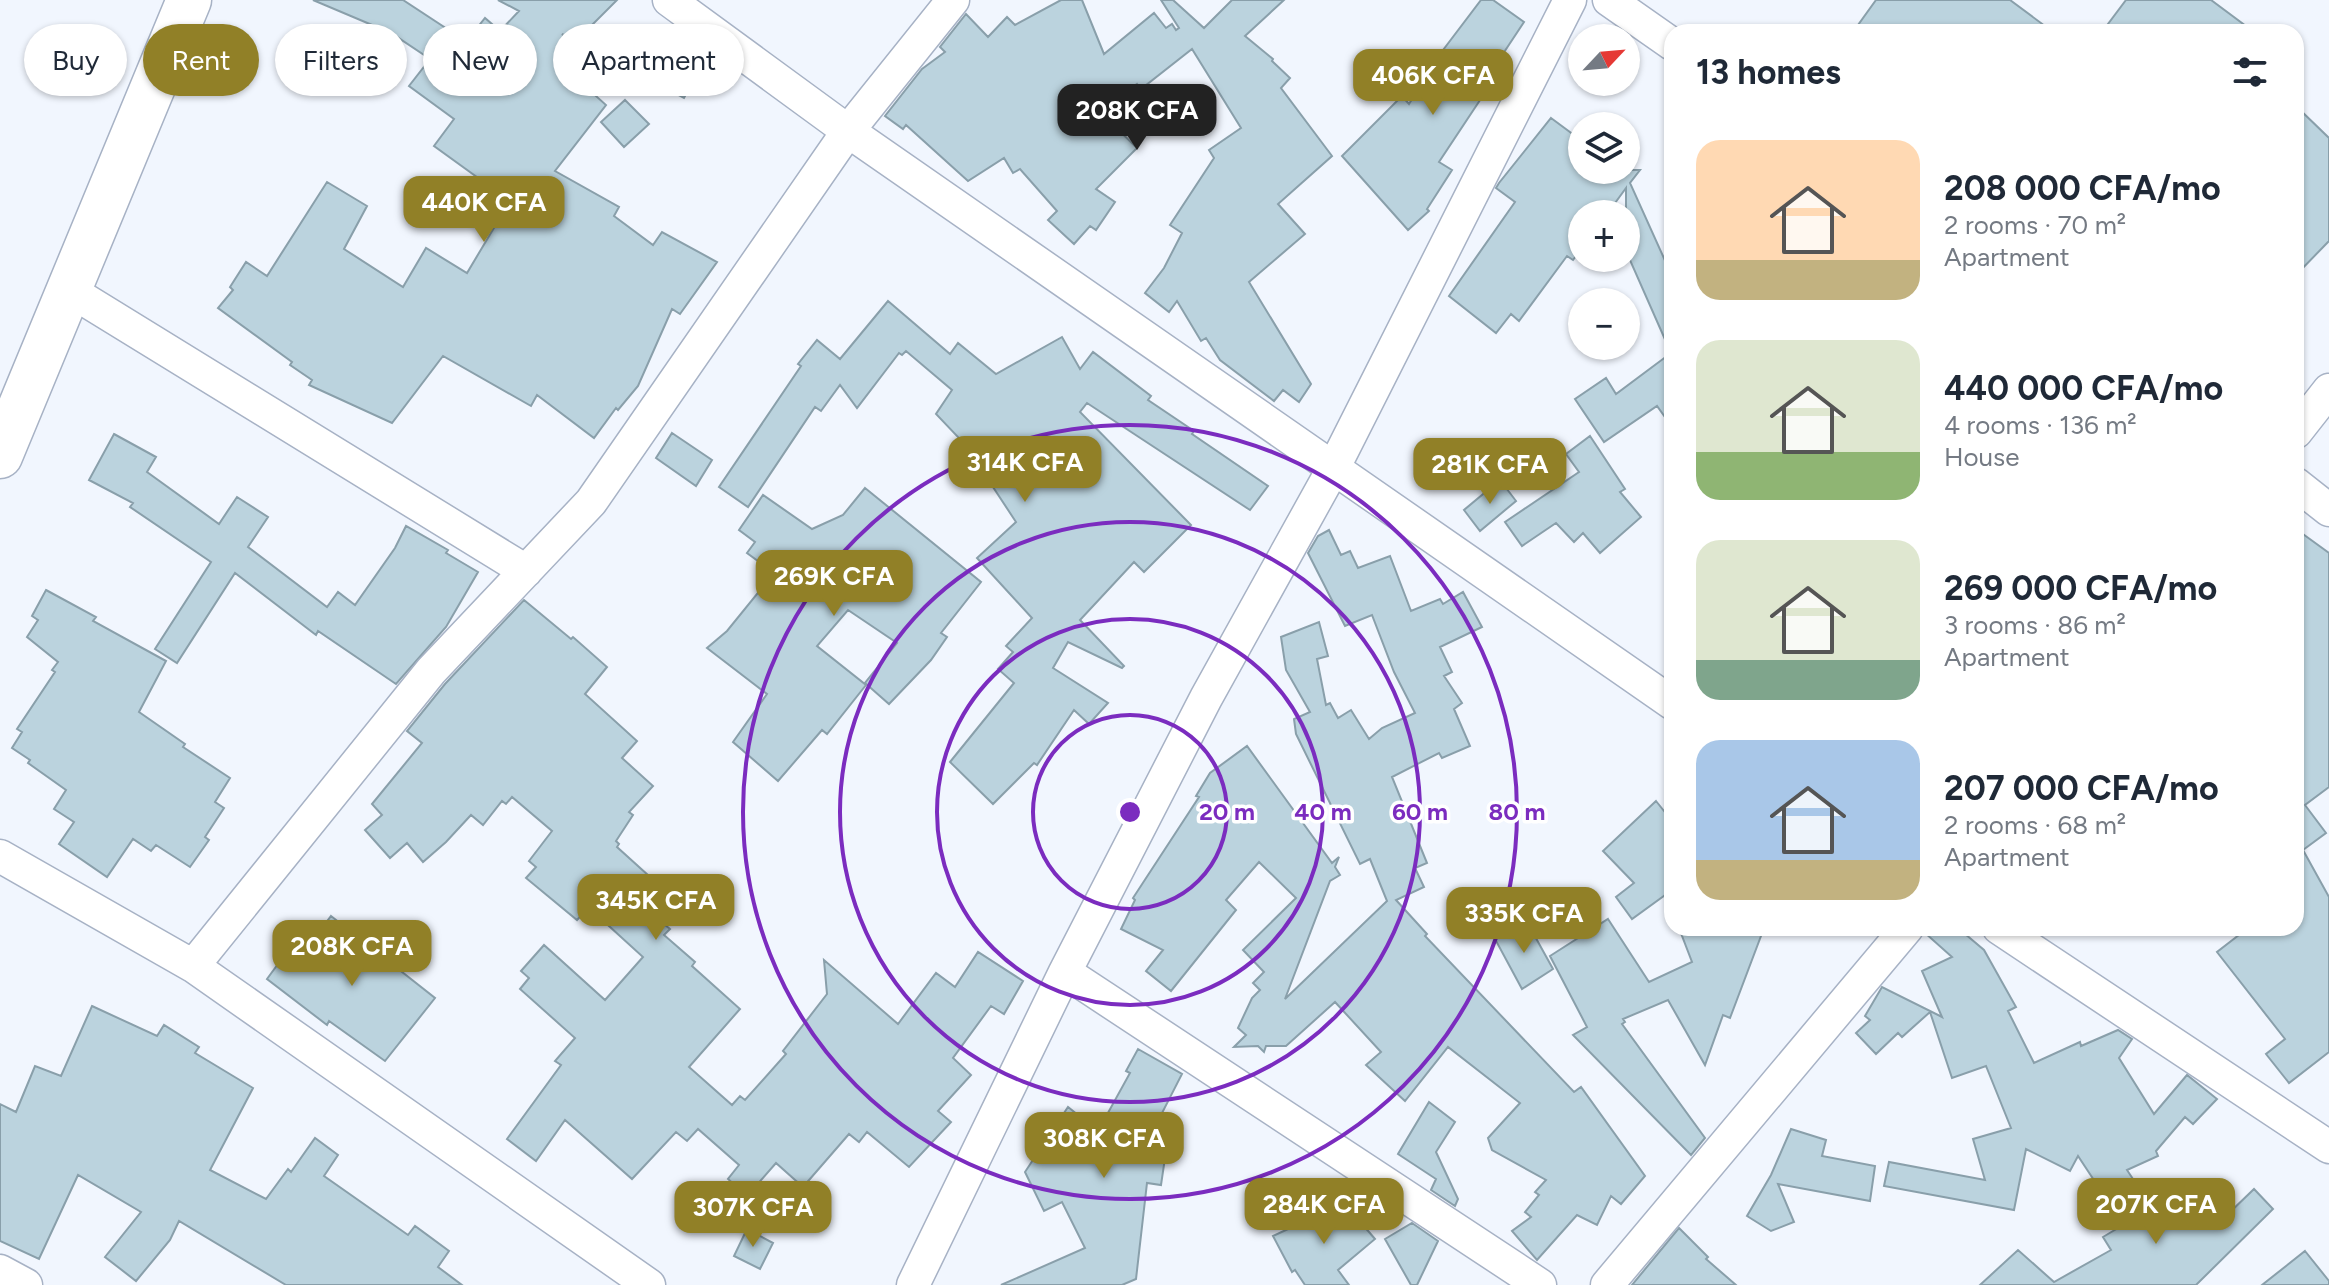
<!DOCTYPE html>
<meta charset="utf-8">
<style>
body{margin:0;font-family:Figtree,sans-serif;background:#f2f2f3;color:#1f2937;height:100vh;display:flex;flex-direction:column;font-size:30px;white-space:nowrap}
*{box-sizing:border-box;margin:0}
p{font-size:26px;color:#747a83}
.icon{flex:none;width:44px;height:44px;fill:none;stroke:currentColor;stroke-width:2;stroke-linecap:round;stroke-linejoin:round}
.map{position:relative;flex:1;overflow:hidden}
.sheet{position:absolute;left:1664px;top:24px;width:640px;height:912px;display:flex;flex-direction:column;background:#fff;border-radius:24px;box-shadow:0 2px 6px #0004}
.sheet>*{flex:none}
.top-card{position:absolute;left:24px;top:24px;width:760px;height:72px;display:flex;gap:16px}
.needle{width:52px;rotate:64deg}
.controls{position:absolute;left:1568px;top:24px;display:grid;gap:16px}
.controls a{display:grid;place-items:center;width:72px;height:72px;border-radius:50%;background:#fff;box-shadow:0 2px 6px #0004;font-size:40px}
.price{position:absolute;translate:-50% -68px;padding:0 18px;border-radius:16px;background:#918027;color:#fff;font-size:26px;line-height:52px;filter:drop-shadow(0 2px 4px #0008)}
.price::after{content:'';position:absolute;left:50%;top:48px;width:24px;height:18px;margin-left:-12px;background:inherit;clip-path:polygon(0 0,100% 0,50% 100%)}
.price.on{background:#222;color:#fff}
ul{padding:0;list-style:none}
li{display:flex;align-items:center;gap:24px;height:200px;padding:0 32px}
li span{display:grid;place-items:center;flex:none;width:224px;height:160px;border-radius:24px;color:#555}
li>.icon{margin-inline-start:auto}
span .icon{width:96px;height:96px;fill:#fffc;stroke-width:1}
li b{font-size:34px}
h2{display:flex;justify-content:space-between;align-items:center;height:96px;padding:0 32px;font-size:34px}
.pill{padding:0 28px;border-radius:36px;background:#fff;box-shadow:0 2px 6px #0004;font-size:28px;line-height:72px}
.pill.on{background:#918027;color:#fff}
.map>svg:first-child{display:block}
.building{fill:#bbd3de;stroke:#899faa;stroke-width:2}
.lines{fill:none;stroke-linecap:round;stroke-linejoin:round}
.street-casing{stroke:#a7b2c5;stroke-width:35}
.primary-casing{stroke:#a7b2c5;stroke-width:47}
.street{stroke:#fff;stroke-width:32}
.primary{stroke:#fff;stroke-width:44}
.ring{fill:none;stroke:#7b2cbf;stroke-width:4}
.centre{fill:#7b2cbf;stroke:#fff;stroke-width:4}
.ring-label{font-size:24px;text-anchor:middle;font-weight:bold;fill:#7b2cbf;stroke:#fff;stroke-width:7;stroke-linejoin:round;paint-order:stroke}
</style>
<div class="map">
<svg width="2329" height="1285" viewBox="0 0 2329 1285">
<rect width="100%" height="100%" fill="#f1f6fe"/>
<!-- building -->
<path class="building" d="M313 0H403L464 40 467 37 469 38 485 18 500 31 519 11 498 0H617L576 41 562 34 581 54 566 69 606 105 555 171 619 207 614 216 653 245 662 232 717 262 680 314 672 309 638 386 618 410 616 408 594 438 537 395 531 406 443 356 392 423 309 385 312 380 290 365 292 362 218 308 233 290 230 287 246 262 267 276 327 182 367 206 344 249 403 287 426 248 467 273 510 201 434 146 454 119 409 86 430 59 391 33Z
M1061 0H1082L1104 54 1154 13 1166 28 1172 24 1176 30 1179 28 1161 0H1173L1204 28 1232 0H1284L1245 36 1273 59 1272 61 1290 78 1281 88 1332 156 1278 204 1305 234 1249 282 1311 384 1299 402 1283 390 1274 401 1220 360 1206 338 1201 341 1177 301 1169 312 1145 293 1164 268 1182 233 1170 225 1214 158 1209 150 1241 128 1192 49 1141 89 1137 84 1100 112 1137 148 1096 189 1115 202 1096 230 1090 226 1074 244 1048 220 1057 211 1020 169 1013 173 1004 158 968 181 906 125 903 129 885 116 922 69 945 52 940 47 966 14 988 37 1007 17 1015 25Z
M1481 0H1493L1524 22 1489 75 1494 79 1439 162 1452 170 1427 209 1429 211 1408 230 1342 156 1402 96 1409 104 1437 58Z
M1876 0H2010L2053 32H1853Z
M2126 0H2211L2254 32H2102Z
M703 48 708 52 684 98 644 77Z
M625 100 649 124 624 147 601 122Z
M2296 106 2329 138V241L2296 275Z
M1551 118 1582 141V170H1640L1630 183 1672 276V427L1657 406 1604 442 1575 399 1606 378 1616 394 1671 353 1626 251V188L1607 214H1582V248L1573 260 1567 256 1519 321 1511 314 1496 333 1449 296 1515 202 1496 188 1499 183Z
M888 301 950 354 958 343 996 374 1062 337 1080 369 1093 352 1151 396 1148 400 1194 431 1192 434 1268 486 1250 510 1087 403 1080 412 1191 525 1144 572 1134 562 1080 620 1124 666 1122 668 1068 642 1053 668 1108 703 1089 724 1074 710 1037 765 1034 763 993 804 950 762 1014 683 998 669 1013 652 1006 646 1032 618 977 558 1016 522 991 484 998 479 936 414 952 390 906 351 902 355 899 353 857 408 840 385 821 411 815 407 748 507 719 487 801 366 798 364 817 340 840 359Z
M672 433 712 460 696 486 656 458Z
M114 434 156 457 147 472 219 524 237 497 268 517 248 547 327 607 338 592 355 605 395 548 406 526 448 550 446 553 478 572 446 627 396 684 318 631 316 635 235 573 177 663 155 649 211 562 130 507 133 503 89 480Z
M1590 436 1625 489 1620 492 1641 517 1600 553 1583 533 1574 542 1556 523 1522 546 1505 522 1579 472 1566 454Z
M1500 480 1516 501 1480 531 1464 510Z
M865 488 981 582 941 633 947 637 931 660 889 704 865 683 897 643 848 610 817 646 866 685 827 734 822 730 778 781 733 742 767 694 707 648 727 631 774 573 747 553 755 542 739 530 763 495 812 529 843 515Z
M2296 529 2329 553V787L2305 805 2326 833 2303 850 2329 897V1052L2289 1083 2266 1054 2285 1039 2217 952 2248 928H2296Z
M1329 530 1341 555 1350 551 1358 568 1390 556 1411 611 1440 599 1443 604 1463 592 1482 627 1440 647 1452 672 1444 676 1462 703 1454 709 1470 746 1442 758 1439 753 1392 777 1427 863 1415 868 1424 887 1396 900 1427 934 1425 936 1574 1092 1581 1087 1645 1176 1621 1204 1611 1196 1597 1225 1577 1215 1537 1260 1512 1231 1531 1217 1525 1212 1539 1195 1535 1192 1546 1180 1492 1150 1488 1138 1520 1103 1448 1047 1405 1101 1366 1065 1381 1052 1335 1002 1286 1046H1266L1264 1052 1258 1046 1234 1047 1246 1035 1238 1028 1252 998 1260 990 1253 983 1264 972 1243 950 1296 898 1259 862 1226 900 1236 910 1171 991 1146 971 1163 950 1121 929 1135 900 1133 898 1199 797 1196 796 1210 773 1247 746 1332 863 1339 857 1335 867 1340 875 1330 881 1285 999 1387 901 1370 859 1360 864 1296 734 1294 719 1310 712 1286 670 1281 637 1319 622 1328 656 1317 659 1326 705 1330 703 1338 718 1351 710 1369 739 1382 728 1415 713 1394 672 1372 615 1345 626 1308 553 1318 536Z
M46 590 96 617 93 621 166 661 139 712 185 744 183 747 230 778 215 802 224 808 205 837 209 840 190 867 156 845 151 851 133 839 107 877 59 844 74 822 54 809 66 790 28 763 30 760 12 748 22 732 17 729 55 672 52 670 58 662 27 637 38 620 32 616Z
M524 600 571 639 573 637 607 667 585 694 637 741 622 758 653 786 629 812 633 815 616 841 619 844 617 847 659 885 663 880 682 896 673 907 676 909 664 924 670 929 664 935 695 962 692 966 740 1009 689 1067 732 1105 740 1096 745 1100 786 1054 783 1051 827 994 824 960 898 1024 936 973 955 987 978 952 1023 981 1004 1014 991 1006 953 1058 971 1075 938 1111 951 1122 909 1167 867 1132 859 1142 849 1134 803 1187 776 1163 747 1196 728 1179 739 1165 698 1129 687 1141 676 1132 632 1179 565 1120 536 1161 507 1139 561 1065 555 1061 575 1038 520 989 529 978 521 971 544 945 605 1000 643 957 599 917 597 919 586 910 577 920 526 878 536 867 529 861 552 831 512 797 506 804 502 801 483 825 471 815 446 842 423 862 407 843 390 858 365 830 382 815 372 804 422 743 407 731 445 684Z
M1656 801 1672 821V890L1632 919 1616 897 1634 883 1603 851Z
M331 916 435 998 385 1061 329 1021 327 1025 267 979 300 934 311 943Z
M1608 919 1649 982 1692 962 1679 928H1764L1730 1018 1723 1015 1705 1065 1668 1000 1623 1019 1625 1022 1622 1024 1705 1138 1691 1155 1573 1035 1587 1027 1550 956Z
M1527 922 1553 969 1522 989 1495 939Z
M1926 928H1958L1984 950 2016 1007 2008 1011 2034 1063 2080 1042 2081 1046 2118 1030 2132 1039 2119 1058 2154 1114 2187 1075 2217 1099 2193 1124 2185 1117 2156 1151 2158 1156 2127 1170 2135 1182 2111 1206 2078 1156 2070 1171 2026 1149 2014 1210 1884 1186 1889 1162 1985 1180 1973 1139 2011 1128 1986 1066 1952 1078 1930 1012 1902 1037 1898 1033 1876 1054 1856 1033 1870 1020 1865 1016 1882 987 1942 1017 1922 971 1952 957 1925 933Z
M92 1006 157 1036 164 1025 199 1047 195 1053 253 1088 210 1170 266 1199 288 1169 291 1172 315 1138 338 1155 324 1176 408 1235 415 1226 449 1251 438 1267 462 1285H286L179 1221 170 1240 136 1281 105 1257 141 1212 78 1175 39 1259 0 1241V1104L16 1112 35 1066 61 1076Z
M1138 1049 1182 1074 1140 1156 1165 1158 1161 1185 1147 1183 1136 1279 1122 1285H1001L1085 1248 1062 1202 1044 1211 1025 1172 1068 1107 1098 1131 1130 1073 1126 1071Z
M1429 1102 1455 1122 1436 1152 1458 1199 1455 1206 1431 1190 1436 1179 1398 1154Z
M1791 1129 1826 1140 1822 1156 1875 1166 1870 1201 1778 1184 1794 1222 1771 1231 1747 1216 1771 1175Z
M2210 1184 2227 1215 2254 1189 2273 1209 2196 1285H1980L2018 1250 2054 1282 2111 1250 2103 1237 2145 1212 2156 1214Z
M1344 1203 1375 1239 1338 1270 1349 1285H1305L1295 1270 1292 1272 1273 1236Z
M1412 1223 1438 1241 1417 1285H1411L1385 1239Z
M1679 1228 1708 1257 1706 1259 1736 1285H1632Z
M747 1229 773 1243 760 1269 734 1256Z
M2305 1251 2329 1281V1285H2262Z"/>
<g class="lines">
<!-- street casing -->
<g class="street-casing">
<path id="street" d="M669 0 848 131 1672 703
M1609 0 1672 44
M69 290 526 571
M2296 432 2329 390
M2296 484 2329 510
M0 856 193 966 431 671 591 502 848 131 953 0
M1999 928 2329 1147
M193 966 649 1285
M1065 972 1540 1285
M0 1271 26 1285
M913 1285 1065 972 1206 698 1333 469 1570 0
M1607 1285 1907 928"/>
</g>
<!-- primary casing -->
<g class="primary-casing">
<path id="primary" d="M0 456 189 0"/>
</g>
<!-- street -->
<use href="#street" class="street"/>
<!-- primary -->
<use href="#primary" class="primary"/>
</g>
<!-- distance rings -->
<g class="ring">
<circle cx="1130" cy="812" r="97"/>
<circle cx="1130" cy="812" r="193"/>
<circle cx="1130" cy="812" r="290"/>
<circle cx="1130" cy="812" r="387"/>
</g>
<circle cx="1130" cy="812" r="12" class="centre"/>
<g class="ring-label">
<text x="1227" y="820">20 m</text>
<text x="1323" y="820">40 m</text>
<text x="1420" y="820">60 m</text>
<text x="1517" y="820">80 m</text>
</g>
</svg>
<div class="controls">
<a><svg class="needle" viewBox="-14 -14 28 28"><path d="M0-13l5 13h-10z" fill="#e53935"/><path d="M0 13l5-13h-10z" fill="#747a83"/></svg></a>
<a><svg class="icon" aria-label="layers" viewBox="0 0 24 24"><path d="M12 4l9 5-9 5-9-5zM3 14l9 5 9-5"/></svg></a>
<a>+</a>
<a>−</a>
</div>
<b class="price" style="left:1433px;top:117px">406K CFA</b>
<b class="price on" style="left:1137px;top:152px">208K CFA</b>
<b class="price" style="left:484px;top:244px">440K CFA</b>
<b class="price" style="left:1025px;top:504px">314K CFA</b>
<b class="price" style="left:1490px;top:506px">281K CFA</b>
<b class="price" style="left:834px;top:618px">269K CFA</b>
<b class="price" style="left:656px;top:942px">345K CFA</b>
<b class="price" style="left:1524px;top:955px">335K CFA</b>
<b class="price" style="left:352px;top:988px">208K CFA</b>
<b class="price" style="left:1104px;top:1180px">308K CFA</b>
<b class="price" style="left:1324px;top:1246px">284K CFA</b>
<b class="price" style="left:2156px;top:1246px">207K CFA</b>
<b class="price" style="left:753px;top:1249px">307K CFA</b>
<div class="top-card">
<a class="pill">Buy</a>
<a class="pill on">Rent</a>
<a class="pill">Filters</a>
<a class="pill">New</a>
<a class="pill">Apartment</a>
</div>
<section class="sheet">
<h2>13 homes<svg class="icon" aria-label="filters" viewBox="0 0 24 24"><path d="M4 7h16M4 17h16"/><circle cx="9" cy="7" r="2"/><circle cx="15" cy="17" r="2"/></svg></h2>
<ul>
<li><span style="background:linear-gradient(#ffd9b3 75%,#c2b280 0)"><svg class="icon" aria-label="home" viewBox="0 0 24 24"><path d="M3 11l9-7 9 7M6 9v11h12V9"/></svg></span><div><b>208 000 CFA/mo</b><p>2 rooms · 70 m²</p><p>Apartment</p></div></li>
<li><span style="background:linear-gradient(#dfe7d0 70%,#8fb573 0)"><svg class="icon" aria-label="home" viewBox="0 0 24 24"><path d="M3 11l9-7 9 7M6 9v11h12V9"/></svg></span><div><b>440 000 CFA/mo</b><p>4 rooms · 136 m²</p><p>House</p></div></li>
<li><span style="background:linear-gradient(#dfe7d0 75%,#7fa58c 0)"><svg class="icon" aria-label="home" viewBox="0 0 24 24"><path d="M3 11l9-7 9 7M6 9v11h12V9"/></svg></span><div><b>269 000 CFA/mo</b><p>3 rooms · 86 m²</p><p>Apartment</p></div></li>
<li><span style="background:linear-gradient(#a9c7e8 75%,#c2b280 0)"><svg class="icon" aria-label="home" viewBox="0 0 24 24"><path d="M3 11l9-7 9 7M6 9v11h12V9"/></svg></span><div><b>207 000 CFA/mo</b><p>2 rooms · 68 m²</p><p>Apartment</p></div></li>
</ul>
</section>
</div>
